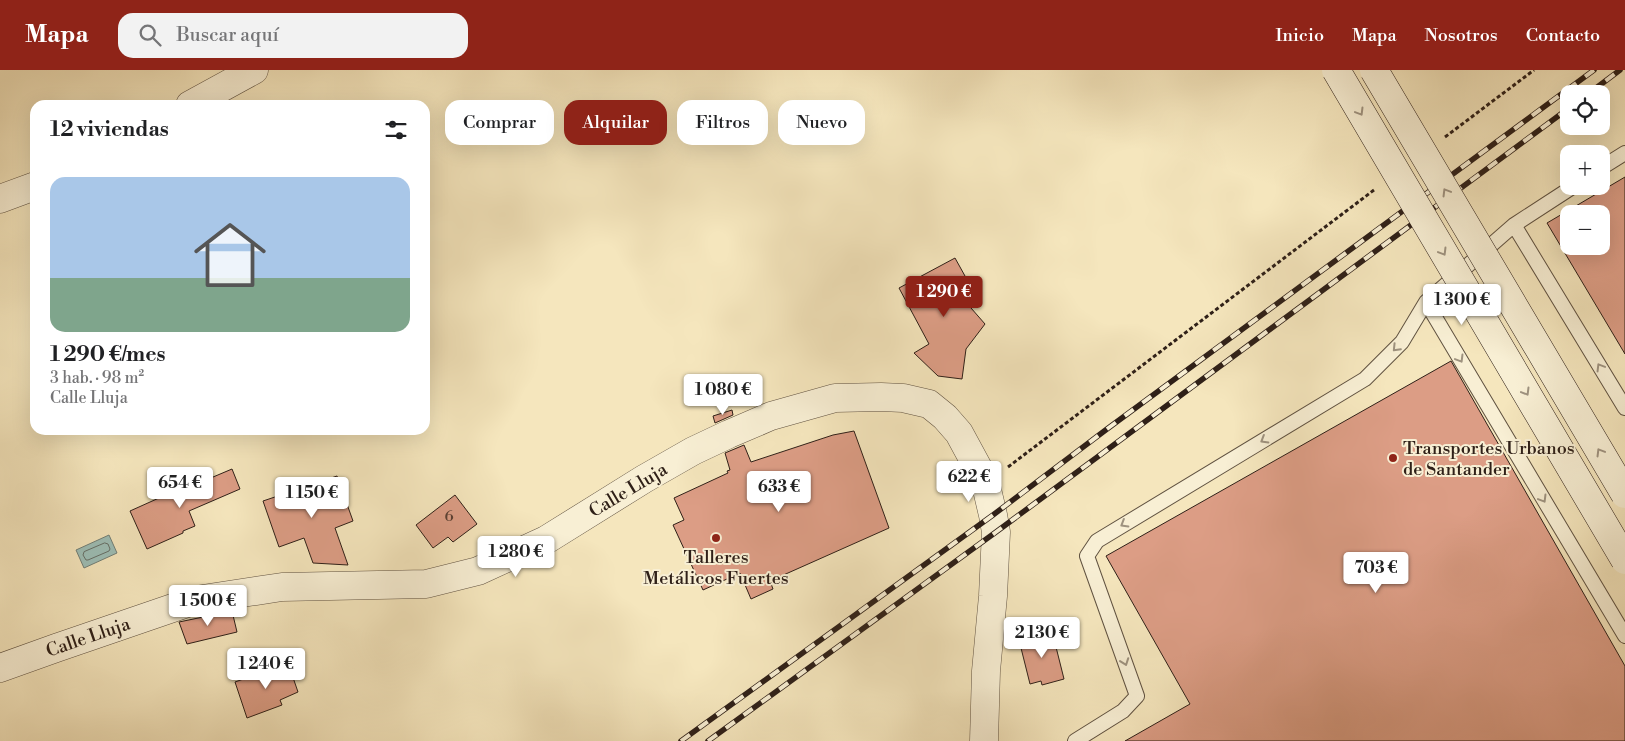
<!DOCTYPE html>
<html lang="es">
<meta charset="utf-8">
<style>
body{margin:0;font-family:"Libre Bodoni",serif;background:#f2f2f2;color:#202124;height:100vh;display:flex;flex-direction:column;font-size:19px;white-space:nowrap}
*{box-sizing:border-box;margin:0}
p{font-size:16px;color:#757577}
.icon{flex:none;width:28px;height:28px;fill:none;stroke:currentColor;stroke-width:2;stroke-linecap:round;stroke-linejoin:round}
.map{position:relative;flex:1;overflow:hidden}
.side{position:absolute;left:30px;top:30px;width:400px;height:335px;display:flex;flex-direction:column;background:#fff;border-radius:15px;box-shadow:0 5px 20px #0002}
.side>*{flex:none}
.guide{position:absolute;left:445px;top:30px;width:475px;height:45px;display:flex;gap:10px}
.tools{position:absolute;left:1560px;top:15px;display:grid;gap:10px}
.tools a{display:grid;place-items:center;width:50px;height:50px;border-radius:10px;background:#fff;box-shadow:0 5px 20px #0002;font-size:25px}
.price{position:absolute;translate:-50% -42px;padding:0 11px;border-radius:5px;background:#fff;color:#222;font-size:16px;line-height:32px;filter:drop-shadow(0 1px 2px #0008)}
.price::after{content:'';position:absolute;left:50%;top:30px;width:15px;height:11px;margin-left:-8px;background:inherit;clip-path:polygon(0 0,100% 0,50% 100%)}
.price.active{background:#8f2418;color:#fff}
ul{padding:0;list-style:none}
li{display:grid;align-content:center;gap:10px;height:265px;padding:0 20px}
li+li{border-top:1px solid #e0e0e0}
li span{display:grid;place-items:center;height:155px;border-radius:15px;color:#555}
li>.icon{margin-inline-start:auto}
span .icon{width:90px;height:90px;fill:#fffc;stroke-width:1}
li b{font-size:21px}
h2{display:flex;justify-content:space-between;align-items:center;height:60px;padding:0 20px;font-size:21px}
.chip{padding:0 18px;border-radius:15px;background:#fff;box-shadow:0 5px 20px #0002;font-size:18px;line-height:45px}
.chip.active{background:#8f2418;color:#fff}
header{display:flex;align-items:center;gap:30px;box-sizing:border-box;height:70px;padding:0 25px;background:#8f2418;color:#fff}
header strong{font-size:24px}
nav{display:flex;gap:28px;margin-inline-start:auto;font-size:18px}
.search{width:350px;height:45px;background:#f2f2f2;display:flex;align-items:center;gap:12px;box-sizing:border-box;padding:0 18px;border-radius:15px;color:#757577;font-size:19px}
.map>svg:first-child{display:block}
.water{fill:#9dbeb6;stroke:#717f77}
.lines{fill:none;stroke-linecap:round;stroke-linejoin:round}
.shore{stroke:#666f67;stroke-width:1}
.building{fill:#dc9d85;stroke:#2f2018;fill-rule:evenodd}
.service-casing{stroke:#605241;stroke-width:16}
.minor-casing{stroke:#605241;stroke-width:29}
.path{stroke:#2f2018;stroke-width:3;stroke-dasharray:4 2.5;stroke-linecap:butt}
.service{stroke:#f8efd4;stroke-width:14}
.minor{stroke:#f8efd4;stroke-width:28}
.rail-casing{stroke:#2f2018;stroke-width:5.5}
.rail{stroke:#f8efd4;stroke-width:4;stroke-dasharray:11;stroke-linecap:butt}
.secondary-bridge-casing{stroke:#2f2018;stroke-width:29;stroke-linecap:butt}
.secondary-bridge{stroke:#f8efd4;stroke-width:28}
.oneway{stroke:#9e927f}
.poi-dot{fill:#8f2418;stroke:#f8efd4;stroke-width:2}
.labels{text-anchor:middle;stroke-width:4;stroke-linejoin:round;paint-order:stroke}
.number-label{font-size:15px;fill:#5a3f33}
.poi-label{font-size:18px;fill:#2f2018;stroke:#f8efd4;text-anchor:start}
.street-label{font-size:18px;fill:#2f2018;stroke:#f8efd4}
</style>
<header>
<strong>Mapa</strong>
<div class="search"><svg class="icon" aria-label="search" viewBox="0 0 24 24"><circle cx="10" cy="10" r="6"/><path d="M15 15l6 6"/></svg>Buscar aquí</div>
<nav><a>Inicio</a><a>Mapa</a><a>Nosotros</a><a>Contacto</a></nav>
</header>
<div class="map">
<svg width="1625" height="671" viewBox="0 0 1625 671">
<rect width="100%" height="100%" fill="#f5e6bd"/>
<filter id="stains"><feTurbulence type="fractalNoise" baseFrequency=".004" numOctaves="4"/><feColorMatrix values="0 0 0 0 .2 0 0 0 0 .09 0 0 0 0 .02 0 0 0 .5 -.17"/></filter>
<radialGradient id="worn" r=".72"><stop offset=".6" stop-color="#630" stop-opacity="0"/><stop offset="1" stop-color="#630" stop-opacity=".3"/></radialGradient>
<!-- water -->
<path class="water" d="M109 465 117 483 84 498 76 480Z"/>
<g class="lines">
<!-- shore -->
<path class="shore" d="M105 473 108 474 110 479 109 481 88 490H86L83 485 84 482Z"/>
</g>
<!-- building -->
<path class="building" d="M1625 107V284L1547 153ZM1569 144H1601V176H1569Z
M955 188 975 224 964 230 985 254 966 279 962 309 938 306 914 283 929 274 899 218Z
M1451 291 1625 596V671H1125L1190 634 1106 486Z
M732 340 733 345 715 353 713 346Z
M854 361 889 458 770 511 773 519 751 529 740 503 703 520 673 455 684 450 674 428 728 403 727 401 730 400 725 383 744 375 751 392 833 365Z
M232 399 240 419 189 441 195 456 183 461V463L147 479 130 441 179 419 180 421Z
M337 406 353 451 335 458 348 495 313 493 304 468 279 477 263 431Z
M455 425 477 454 453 472 448 467 433 478 416 455Z
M232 541 237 562 187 574 179 552Z
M1052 561 1064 609 1042 615 1041 611 1030 614 1019 570Z
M288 593 298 622 280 630 282 635 247 648 235 612Z"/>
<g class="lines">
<!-- service casing -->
<g class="service-casing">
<path id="service" d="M1601 98 1625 83
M1514 155 1625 338
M1426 232 1625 566
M1075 671 1123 641 1137 626 1087 486 1097 471 1365 309 1402 272 1426 232 1514 155 1574 116"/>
</g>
<!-- minor casing -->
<g class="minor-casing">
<path id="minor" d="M190 35 254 0
M0 129 35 116
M0 598 56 578 196 530 282 517 426 514 478 501 546 470 644 409 693 381 729 364 771 346 835 328 881 327 903 328 929 334 945 347 959 363 985 411 993 445 996 462 993 526 986 601 984 671"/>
</g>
<!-- path -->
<path class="path" d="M1445 67 1534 0
M1008 397 1374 120"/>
<!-- service -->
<use href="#service" class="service"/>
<!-- minor -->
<use href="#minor" class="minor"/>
<!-- rail casing -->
<g class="rail-casing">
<path id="rail" d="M1588 24 1620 0
M681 671 993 445 1107 359 1594 0
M708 671 996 462 1569 38"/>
</g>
<!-- rail -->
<use href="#rail" class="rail"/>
<!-- secondary-bridge casing -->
<g class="secondary-bridge-casing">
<path id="secondary-bridge" d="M1336 0 1625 490
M1374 0 1625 424"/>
</g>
<!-- secondary-bridge -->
<use href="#secondary-bridge" class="secondary-bridge"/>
</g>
<!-- one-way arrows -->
<defs><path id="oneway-chevron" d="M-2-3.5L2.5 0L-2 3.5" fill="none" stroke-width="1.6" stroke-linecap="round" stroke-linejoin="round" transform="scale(1.25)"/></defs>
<g class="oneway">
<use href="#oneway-chevron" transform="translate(1360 42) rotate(59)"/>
<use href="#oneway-chevron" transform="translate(1446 122) rotate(-121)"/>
<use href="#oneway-chevron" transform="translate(1443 182) rotate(59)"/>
<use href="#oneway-chevron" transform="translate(1396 278) rotate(134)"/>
<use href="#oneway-chevron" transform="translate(1460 289) rotate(59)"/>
<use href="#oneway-chevron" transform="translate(1600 297) rotate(-121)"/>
<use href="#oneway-chevron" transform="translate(1526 322) rotate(59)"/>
<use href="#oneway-chevron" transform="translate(1264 370) rotate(149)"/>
<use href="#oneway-chevron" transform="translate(1600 382) rotate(-121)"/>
<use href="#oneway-chevron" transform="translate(1543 429) rotate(59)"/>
<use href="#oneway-chevron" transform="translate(1124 454) rotate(149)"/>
<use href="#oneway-chevron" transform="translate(1125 592) rotate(70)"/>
</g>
<!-- markers -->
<g class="poi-dot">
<circle cx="1393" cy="388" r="5"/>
<circle cx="716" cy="468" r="5"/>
</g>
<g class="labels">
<!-- number labels -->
<g class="number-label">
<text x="449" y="451">6</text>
</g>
<!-- poi labels -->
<g class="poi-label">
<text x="1403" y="384">Transportes Urbanos<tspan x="1403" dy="21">de Santander</tspan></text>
<text x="716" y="493" text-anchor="middle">Talleres<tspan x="716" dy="21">Metálicos Fuertes</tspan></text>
</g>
<!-- street labels -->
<g class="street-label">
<text transform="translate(628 420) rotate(-31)" y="6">Calle Lluja</text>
<text transform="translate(88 567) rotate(-19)" y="6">Calle Lluja</text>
</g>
</g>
<rect width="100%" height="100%" filter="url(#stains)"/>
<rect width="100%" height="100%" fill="url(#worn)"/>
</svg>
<div class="tools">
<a><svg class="icon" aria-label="locate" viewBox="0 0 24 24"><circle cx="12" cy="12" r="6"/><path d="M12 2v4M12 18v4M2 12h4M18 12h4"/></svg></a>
<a>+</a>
<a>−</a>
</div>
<b class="price active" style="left:944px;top:248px">1 290 €</b>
<b class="price" style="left:1462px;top:256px">1 300 €</b>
<b class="price" style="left:723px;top:346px">1 080 €</b>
<b class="price" style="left:969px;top:433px">622 €</b>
<b class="price" style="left:180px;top:439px">654 €</b>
<b class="price" style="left:779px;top:443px">633 €</b>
<b class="price" style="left:312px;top:449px">1 150 €</b>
<b class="price" style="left:516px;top:508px">1 280 €</b>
<b class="price" style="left:1376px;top:524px">703 €</b>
<b class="price" style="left:208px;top:557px">1 500 €</b>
<b class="price" style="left:1042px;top:589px">2 130 €</b>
<b class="price" style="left:266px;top:620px">1 240 €</b>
<div class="guide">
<a class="chip">Comprar</a>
<a class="chip active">Alquilar</a>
<a class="chip">Filtros</a>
<a class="chip">Nuevo</a>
</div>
<section class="side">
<h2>12 viviendas<svg class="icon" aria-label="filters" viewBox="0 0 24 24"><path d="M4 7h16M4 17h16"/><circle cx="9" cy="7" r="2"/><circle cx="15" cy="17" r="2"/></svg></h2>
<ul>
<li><span style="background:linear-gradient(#a9c7e8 65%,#7fa58c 0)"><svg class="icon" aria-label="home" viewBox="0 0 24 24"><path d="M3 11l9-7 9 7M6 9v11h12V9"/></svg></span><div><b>1 290 €/mes</b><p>3 hab. · 98 m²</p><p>Calle Lluja</p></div></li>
</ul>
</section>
</div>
